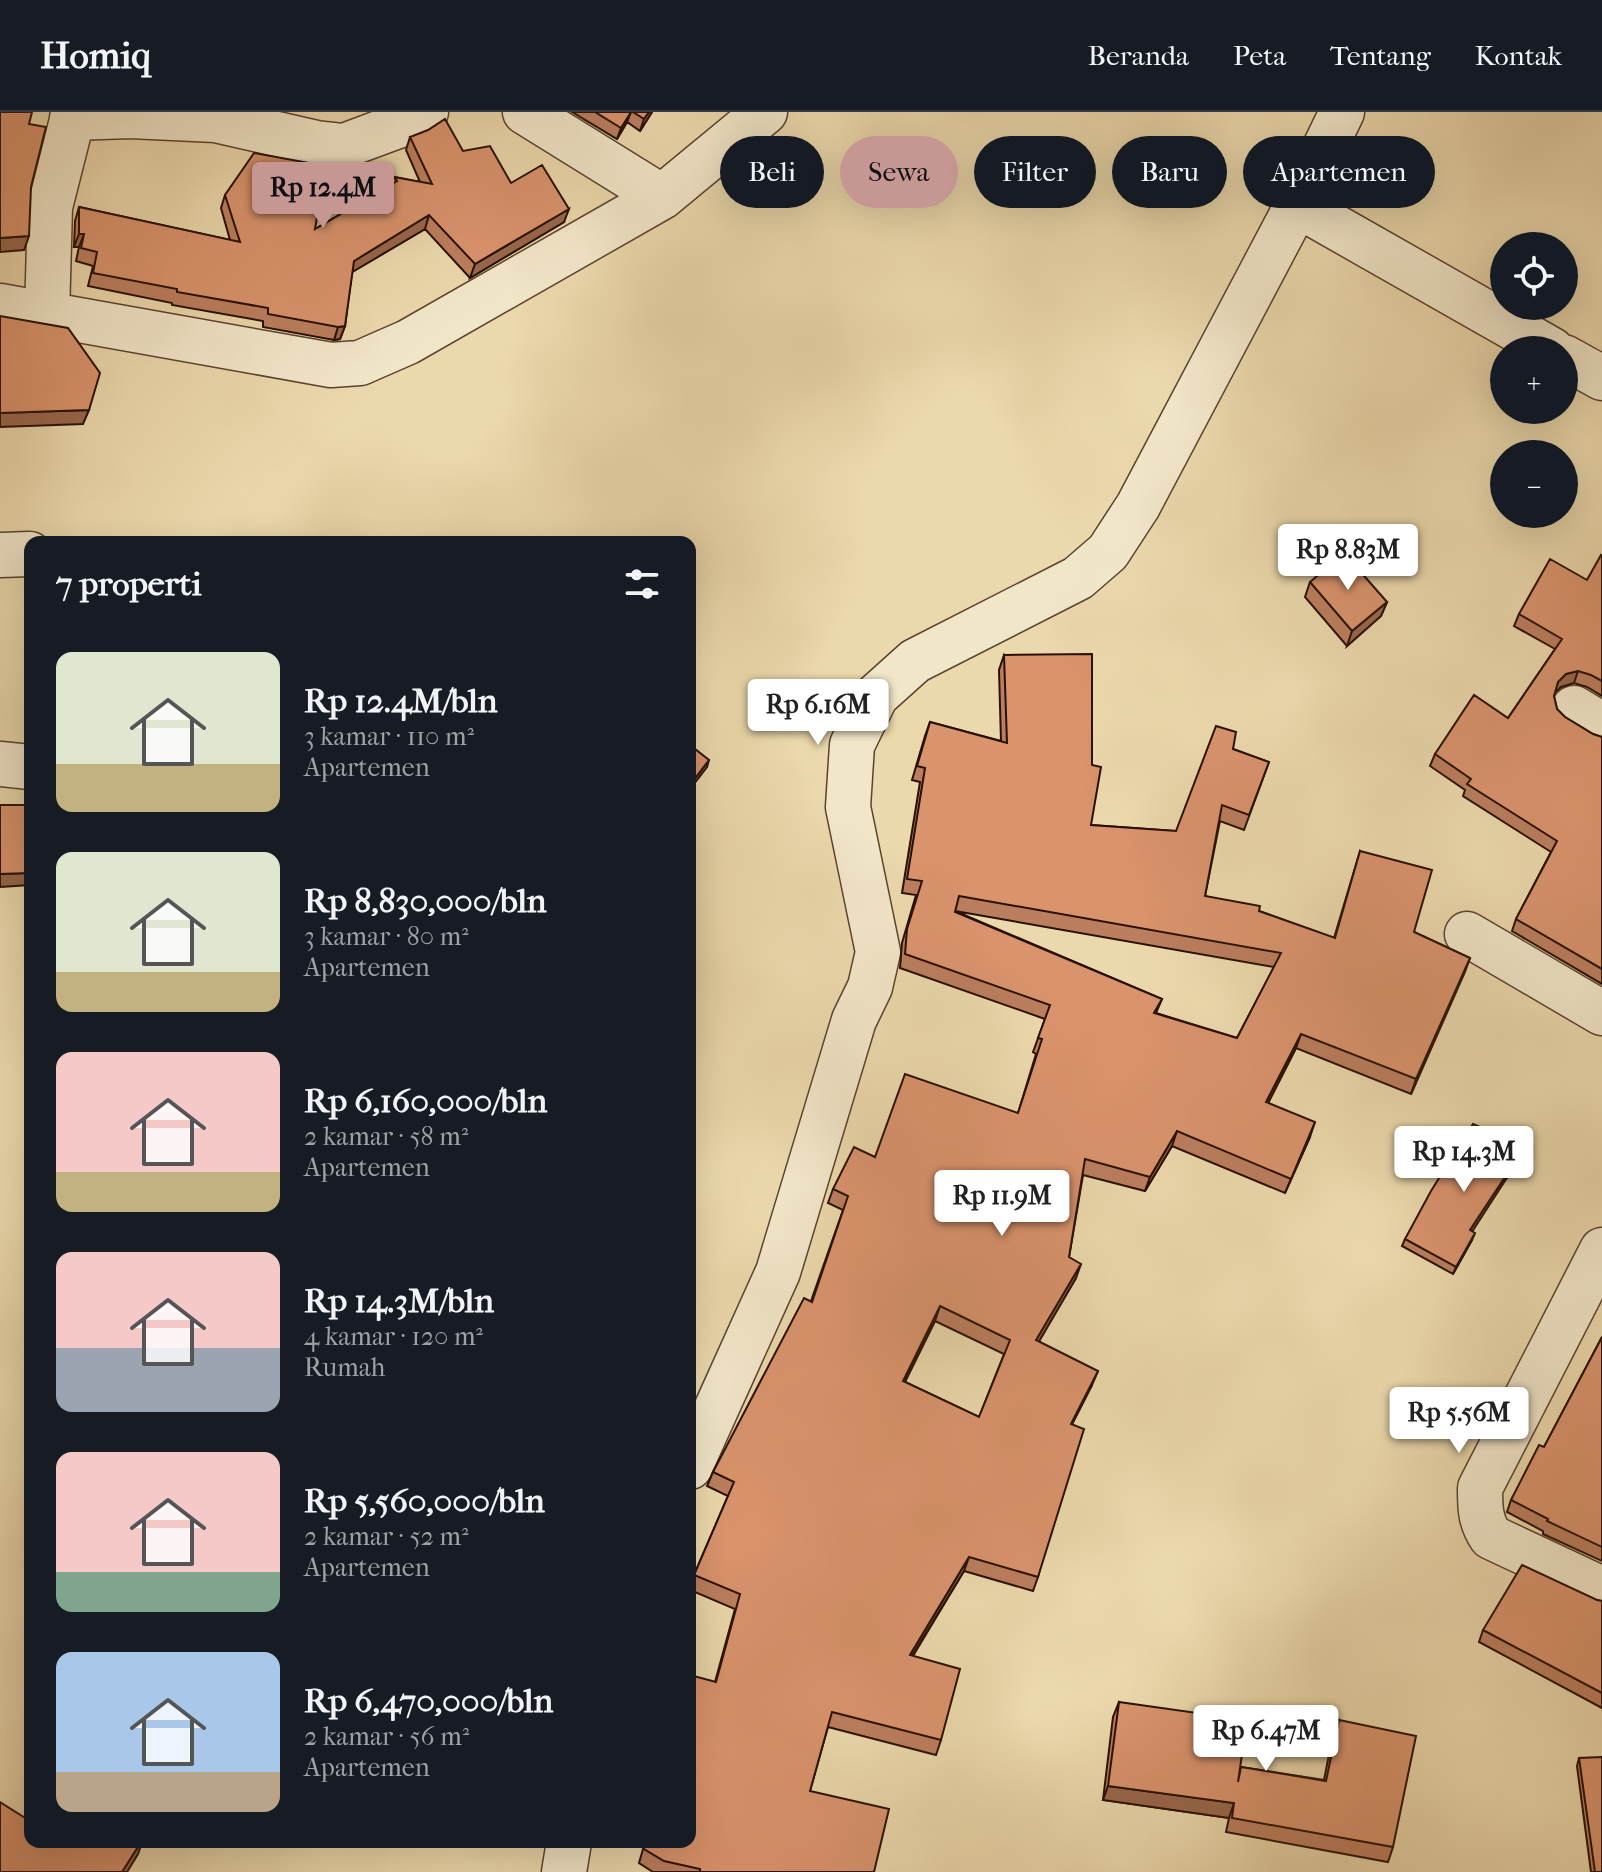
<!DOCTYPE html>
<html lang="id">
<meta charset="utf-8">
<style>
body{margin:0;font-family:"IM FELL French Canon",serif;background:#20242c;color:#f1f3f6;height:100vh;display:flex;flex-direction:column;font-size:30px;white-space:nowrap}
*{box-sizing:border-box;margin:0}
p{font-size:26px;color:#9ea1a6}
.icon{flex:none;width:44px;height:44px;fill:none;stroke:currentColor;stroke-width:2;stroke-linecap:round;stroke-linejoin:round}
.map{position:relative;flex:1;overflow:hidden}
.side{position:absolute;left:24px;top:424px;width:672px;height:1312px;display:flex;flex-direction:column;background:#171b24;border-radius:16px;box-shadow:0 8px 32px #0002}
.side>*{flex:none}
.hud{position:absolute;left:720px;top:24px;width:760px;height:72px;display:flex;gap:16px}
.tools{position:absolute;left:1490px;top:120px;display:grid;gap:16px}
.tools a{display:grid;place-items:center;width:88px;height:88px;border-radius:50%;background:#171b24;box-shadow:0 8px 32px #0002;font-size:40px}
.price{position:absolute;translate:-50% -68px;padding:0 18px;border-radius:8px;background:#fff;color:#222;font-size:26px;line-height:52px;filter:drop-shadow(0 2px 4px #0008)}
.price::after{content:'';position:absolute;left:50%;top:48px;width:24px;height:18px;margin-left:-12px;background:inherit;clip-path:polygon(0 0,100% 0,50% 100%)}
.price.on{background:#c59692;color:#111}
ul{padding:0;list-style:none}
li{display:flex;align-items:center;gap:24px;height:200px;padding:0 32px}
li span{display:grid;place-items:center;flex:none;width:224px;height:160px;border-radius:16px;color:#555}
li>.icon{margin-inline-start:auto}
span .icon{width:96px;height:96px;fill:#fffc;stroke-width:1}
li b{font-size:34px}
h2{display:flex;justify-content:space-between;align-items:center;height:96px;padding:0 32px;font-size:34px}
.tag{padding:0 28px;border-radius:36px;background:#171b24;box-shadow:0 8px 32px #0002;font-size:28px;line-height:72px}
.tag.on{background:#c59692;color:#111}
header{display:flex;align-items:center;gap:48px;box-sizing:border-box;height:112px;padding:0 40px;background:#171b24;border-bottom:2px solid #363941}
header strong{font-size:38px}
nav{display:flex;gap:44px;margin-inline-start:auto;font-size:28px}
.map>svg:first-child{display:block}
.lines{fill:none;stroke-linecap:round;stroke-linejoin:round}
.minor-casing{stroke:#5a432e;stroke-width:47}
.tertiary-casing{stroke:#5a432e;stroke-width:47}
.minor{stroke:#f2e6c9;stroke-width:44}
.tertiary{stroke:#f2e6c9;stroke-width:44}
.wall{fill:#bb7e5e;stroke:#291104;stroke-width:2;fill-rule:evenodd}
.shaded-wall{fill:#98674c;stroke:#291104;stroke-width:2}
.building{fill:#d9936d;stroke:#291104;stroke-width:2;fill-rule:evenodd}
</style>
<header>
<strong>Homiq</strong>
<nav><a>Beranda</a><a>Peta</a><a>Tentang</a><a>Kontak</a></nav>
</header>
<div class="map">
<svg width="1602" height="1760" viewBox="0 0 1602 1760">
<rect width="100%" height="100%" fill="#ebd8ac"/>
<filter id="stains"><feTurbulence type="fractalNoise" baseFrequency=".0025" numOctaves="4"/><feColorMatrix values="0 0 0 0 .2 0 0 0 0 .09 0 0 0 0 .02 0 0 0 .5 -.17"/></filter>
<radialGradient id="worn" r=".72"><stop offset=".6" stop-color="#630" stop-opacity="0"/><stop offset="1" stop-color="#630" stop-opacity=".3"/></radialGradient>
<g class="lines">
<!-- minor casing -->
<g class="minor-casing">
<path id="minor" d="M525 0 662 85
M72 6 130 4 216 8 316 31 344 34 414 8 426 0
M1297 93 1552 238
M0 194 331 253 360 251 408 230 662 85 765 0
M47 203 50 95 74 0
M1564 245 1602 266
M0 443 30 442
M1574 596 1602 613
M0 652 30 655
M1467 822 1602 901
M1602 1138 1480 1376C1480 1395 1480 1409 1491 1425L1602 1477"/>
</g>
<!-- tertiary casing -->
<g class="tertiary-casing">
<path id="tertiary" d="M690 1355 778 1160 854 908 870 875 878 840 848 695 852 633 876 584 915 549 1078 466 1108 440 1138 394 1297 93 1342 0
M564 1760 569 1730"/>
</g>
<!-- minor -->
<use href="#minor" class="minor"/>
<!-- tertiary -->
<use href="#tertiary" class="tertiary"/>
</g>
<!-- wall -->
<path class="wall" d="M572 0H652L640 19 627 10 617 27Z
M410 25 463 39 511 71 564 110 470 166 425 117 352 160 345 214 340 227 334 228 263 215V209L172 193V191L88 174 93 154 76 149 79 135H74L75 109 79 95 230 128 221 96 225 83 315 117 392 72 394 65 420 70 406 38Z
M1602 444V584L1587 575 1574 571 1561 575 1554 581V584L1557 597 1565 605 1593 622 1602 625V872L1512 819 1516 807 1551 740 1463 684 1465 678 1430 654 1435 642 1508 606 1555 537 1514 514 1519 502 1587 468Z
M1310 470 1387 490 1381 504 1347 534 1305 485Z
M1004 543 1091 713 1176 719 1233 637 1269 650 1244 718 1220 709 1205 784 1259 799 1334 826 1360 739 1414 820 1470 846 1411 982 1296 936 1268 991 1310 1025 1285 1081 1172 1034 1145 1079 1083 1063 1069 1145 1076 1166 1039 1229 1092 1273 1072 1312 1038 1465 1033 1479 964 1459 913 1544 941 1628 936 1643 828 1615 810 1679 874 1760H653L639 1751 645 1730H690L715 1570 735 1497 690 1478 694 1463 728 1384 707 1374 713 1360 811 1189 843 1098 828 1091 833 1077 875 1045 1018 1001 1036 942 1033 940 1045 907 900 856 902 831 916 783 902 781 920 670 912 668 925 624 930 610 1001 629 999 558ZM955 799 1274 855 1237 926 1156 901 1162 887ZM935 1209 1004 1242 979 1305 905 1270Z
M1527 1044 1506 1067 1472 1119V1128L1453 1162 1402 1134 1405 1127Z
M1602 1225V1449L1543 1422V1419L1507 1400 1511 1388 1544 1335Z
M1597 1488 1602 1489V1596L1479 1530 1483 1518Z
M1119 1590 1241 1655 1324 1668 1333 1622 1339 1608 1393 1735 1388 1750 1226 1720 1229 1706 1103 1688 1113 1605Z
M1579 1646 1602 1760H1591L1577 1654Z"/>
<!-- shaded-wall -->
<path class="shaded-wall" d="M631 0 627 10 617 27 621 16Z
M649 0H652L640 19 644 7Z
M569 97 564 110 470 166 475 152Z
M429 103 425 117 349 162 354 149Z
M79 122H84L79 135H74Z
M29 124 24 138 0 140V126Z
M345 214 340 227 334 228 338 215Z
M89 298 83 312 0 315V301Z
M1387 490 1381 504 1347 534 1352 519Z
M1578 559 1574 571 1561 575 1553 582 1558 570 1566 562Z
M709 648 707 655 690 677V673Z
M30 761V773L0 775V762Z
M1470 846 1465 860 1411 982 1416 967Z
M1301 922 1296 936 1261 1005 1266 990Z
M1315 1010 1310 1025 1285 1081 1291 1067Z
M1177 1019 1172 1034 1145 1079 1150 1065Z
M1530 1037 1527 1044 1506 1067 1468 1126 1470 1118 1509 1059Z
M1475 1121 1472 1128 1453 1162 1456 1155Z
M1081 1152 1076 1166 1031 1243 1036 1228Z
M940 1194 935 1209 898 1283 903 1269Z
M1098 1259 1092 1273 1065 1326 1071 1312Z
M969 1445 964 1459 904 1557 910 1543Z
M1108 1674 1234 1691 1229 1706 1103 1688Z
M141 1730H142L138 1742 127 1760H122Z"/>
<!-- building -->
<path class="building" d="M0 0H32L29 12 46 15 31 75 29 124 0 126Z
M595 0H631L621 16Z
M633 0H649L644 7Z
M445 7 463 39 490 34 511 71 542 53 569 97 475 152 429 103 354 149 345 214 338 215 268 202V196L177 180V177L93 161 97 140 81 136 84 122H79V95L240 130 225 83 254 41 326 54 315 117 397 69 394 65 432 72 410 25 428 18Z
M0 204 68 216 100 261 89 298 0 301Z
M1344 441 1387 490 1352 519 1310 470Z
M1601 443 1602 444V569L1591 563 1578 559 1566 562 1558 570 1554 584 1557 597 1565 605 1593 622 1602 625V857L1516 807 1557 729 1467 672 1471 667 1435 642 1474 583 1508 606 1562 527 1519 502 1550 447 1587 468Z
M1092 542V653L1101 655 1091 713 1176 719 1216 614 1236 620 1233 637 1269 650 1249 703 1222 693 1205 784 1260 794 1259 799 1335 826 1360 739 1432 758 1414 820 1470 846 1416 967 1301 922 1266 990 1315 1010 1291 1067 1177 1019 1150 1065 1085 1047 1069 1145 1081 1152 1036 1228 1098 1259 1071 1312 1084 1317 1038 1465 969 1445 910 1543 960 1557 941 1628 832 1600 810 1679 889 1697 874 1760H700V1757L664 1749 644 1737 646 1730H690V1563L716 1570 740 1482 694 1463 734 1370 713 1360 804 1186 812 1190 848 1084 833 1077 854 1035 875 1045 905 962 1018 1001 1042 927 1038 926 1050 893 905 842 907 817 922 769 907 767 925 656 917 654 930 610 1007 631 1004 543ZM959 784 1281 841 1237 926 1154 901 1162 887 955 800ZM940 1194 1010 1228 979 1305 903 1269Z
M690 633 709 648 690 673Z
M0 693H30V761L0 762Z
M1473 1012 1530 1037 1509 1059 1470 1118 1475 1121 1456 1155 1405 1127 1431 1079Z
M1602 1225V1435L1547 1409 1548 1407 1511 1388 1539 1333 1544 1335Z
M1522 1453 1597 1488 1602 1489V1581L1483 1518Z
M1119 1590 1247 1608 1238 1670 1241 1655 1326 1669 1339 1608 1416 1624 1393 1735 1232 1706 1234 1691 1108 1674Z
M1602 1645V1760H1595L1579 1646Z
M0 1690 30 1709V1730H141L122 1760H0Z"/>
<rect width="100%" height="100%" filter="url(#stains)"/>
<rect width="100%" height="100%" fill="url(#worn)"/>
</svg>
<div class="tools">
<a><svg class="icon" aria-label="locate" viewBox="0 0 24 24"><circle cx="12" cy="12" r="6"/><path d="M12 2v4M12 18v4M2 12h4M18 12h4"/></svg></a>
<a>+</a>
<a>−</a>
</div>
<b class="price on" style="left:323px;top:118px">Rp 12.4M</b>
<b class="price" style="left:1348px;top:480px">Rp 8.83M</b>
<b class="price" style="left:818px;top:635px">Rp 6.16M</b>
<b class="price" style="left:1464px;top:1082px">Rp 14.3M</b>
<b class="price" style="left:1002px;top:1126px">Rp 11.9M</b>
<b class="price" style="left:1459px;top:1343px">Rp 5.56M</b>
<b class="price" style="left:1266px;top:1661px">Rp 6.47M</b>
<div class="hud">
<a class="tag">Beli</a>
<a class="tag on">Sewa</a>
<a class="tag">Filter</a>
<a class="tag">Baru</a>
<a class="tag">Apartemen</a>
</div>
<section class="side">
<h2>7 properti<svg class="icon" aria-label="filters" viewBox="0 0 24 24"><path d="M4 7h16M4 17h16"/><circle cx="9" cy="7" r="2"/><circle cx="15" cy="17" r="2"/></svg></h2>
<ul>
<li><span style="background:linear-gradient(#dfe7d0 70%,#c2b280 0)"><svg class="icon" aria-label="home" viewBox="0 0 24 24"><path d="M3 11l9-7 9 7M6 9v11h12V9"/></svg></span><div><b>Rp 12.4M/bln</b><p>3 kamar · 110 m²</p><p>Apartemen</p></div></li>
<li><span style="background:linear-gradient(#dfe7d0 75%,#c2b280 0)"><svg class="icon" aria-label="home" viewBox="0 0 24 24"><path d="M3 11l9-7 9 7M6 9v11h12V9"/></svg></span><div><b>Rp 8,830,000/bln</b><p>3 kamar · 80 m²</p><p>Apartemen</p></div></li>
<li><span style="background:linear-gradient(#f6c9c9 75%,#c2b280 0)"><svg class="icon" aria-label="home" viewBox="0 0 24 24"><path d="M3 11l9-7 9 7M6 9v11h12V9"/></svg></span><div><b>Rp 6,160,000/bln</b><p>2 kamar · 58 m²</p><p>Apartemen</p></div></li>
<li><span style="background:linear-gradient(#f6c9c9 60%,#9aa5b1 0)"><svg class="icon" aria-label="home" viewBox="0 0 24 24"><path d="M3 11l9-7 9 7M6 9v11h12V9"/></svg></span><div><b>Rp 14.3M/bln</b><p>4 kamar · 120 m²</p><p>Rumah</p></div></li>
<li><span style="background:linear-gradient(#f6c9c9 75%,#7fa58c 0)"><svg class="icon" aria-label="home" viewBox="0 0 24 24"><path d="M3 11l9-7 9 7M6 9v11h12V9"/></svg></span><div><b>Rp 5,560,000/bln</b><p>2 kamar · 52 m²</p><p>Apartemen</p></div></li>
<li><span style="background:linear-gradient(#a9c7e8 75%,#b9a48a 0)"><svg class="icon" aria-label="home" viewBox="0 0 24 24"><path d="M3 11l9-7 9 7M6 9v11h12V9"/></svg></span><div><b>Rp 6,470,000/bln</b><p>2 kamar · 56 m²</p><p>Apartemen</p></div></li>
</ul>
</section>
</div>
